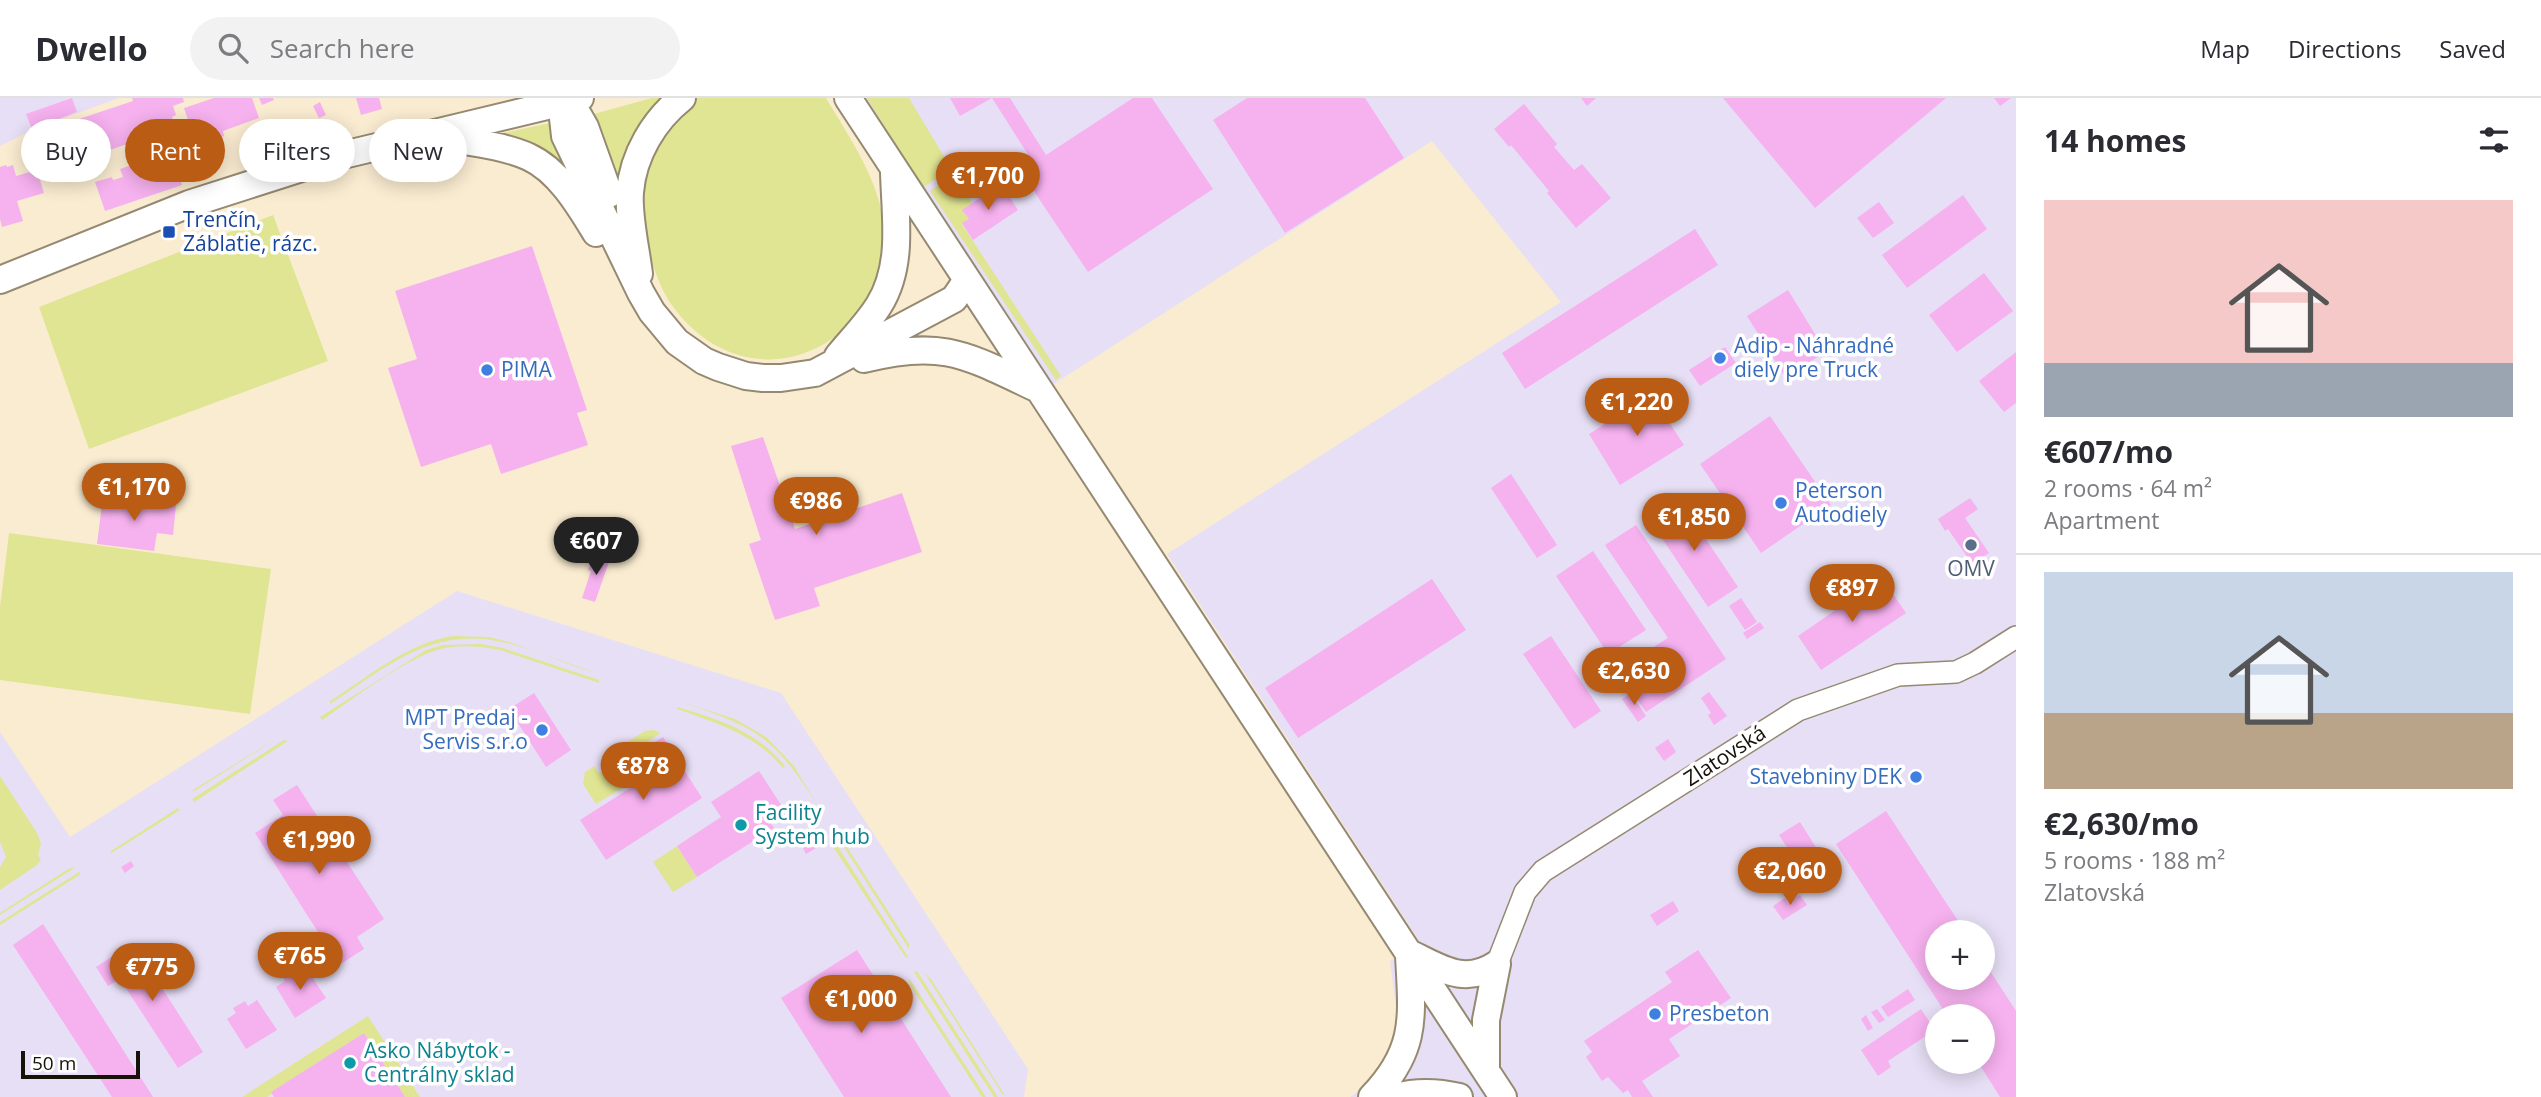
<!DOCTYPE html>
<meta charset="utf-8">
<style>
body{margin:0;font-family:"Open Sans",sans-serif;background:#f2f2f3;color:#2b2b33;height:100vh;display:flex;flex-direction:column;font-size:26px;white-space:nowrap}
*{box-sizing:border-box;margin:0}
p{font-size:23px;color:#7c7c81}
.icon{flex:none;width:38px;height:38px;fill:none;stroke:currentColor;stroke-width:2;stroke-linecap:round;stroke-linejoin:round}
.map{position:relative;flex:1;overflow:hidden}
.panel{display:flex;flex-direction:column;background:#fff;width:525px}
.panel>*{flex:none}
.top-card{position:absolute;left:21px;top:21px;width:665px;height:63px;display:flex;gap:14px}
.controls{position:absolute;left:1925px;top:822px;display:grid;gap:14px}
.controls a{display:grid;place-items:center;width:70px;height:70px;border-radius:50%;background:#fff;box-shadow:0 4px 18px #0003;font-size:35px}
.scale{position:absolute;left:21px;bottom:18px;width:119px;box-sizing:border-box;padding-left:7px;border:4px solid #161208;border-top:0;font-size:19px;line-height:24px;white-space:nowrap;color:#161208;-webkit-text-stroke:5px #fff;paint-order:stroke}
.price{position:absolute;translate:-50% -60px;padding:0 16px;border-radius:24px;background:#bb5c14;color:#fff;font-size:23px;line-height:46px;filter:drop-shadow(0 2px 4px #0008)}
.price::after{content:'';position:absolute;left:50%;top:42px;width:21px;height:16px;margin-left:-10px;background:inherit;clip-path:polygon(0 0,100% 0,50% 100%)}
.price.selected{background:#222;color:#fff}
ul{padding:0;list-style:none}
li{display:grid;align-content:center;gap:14px;height:371px;padding:0 28px}
li+li{border-top:2px solid #e1e1e2}
li span{display:grid;place-items:center;height:217px;border-radius:0px;color:#555}
li>.icon{margin-inline-start:auto}
span .icon{width:126px;height:126px;fill:#fffc;stroke-width:1}
li b{font-size:30px}
h2{display:flex;justify-content:space-between;align-items:center;height:84px;padding:0 28px;font-size:30px}
.tag{padding:0 24px;border-radius:32px;background:#fff;box-shadow:0 4px 18px #0003;font-size:24px;line-height:63px}
.tag.selected{background:#bb5c14;color:#fff}
header{display:flex;align-items:center;gap:42px;box-sizing:border-box;height:98px;padding:0 35px;background:#fff;border-bottom:2px solid #e1e1e2}
header strong{font-size:33px}
nav{display:flex;gap:38px;margin-inline-start:auto;font-size:24px}
.search{width:490px;height:63px;background:#f2f2f3;display:flex;align-items:center;gap:18px;box-sizing:border-box;padding:0 24px;border-radius:38px;color:#7c7c81;font-size:26px}
main{display:flex;flex:1;min-height:0}
.map>svg:first-child{display:block}
.industrial{fill:#e7dff5;fill-rule:evenodd}
.green{fill:#e0e593}
.building{fill:#f6b1ef}
.lines{fill:none;stroke-linecap:round;stroke-linejoin:round}
.minor-casing{stroke:#968971;stroke-width:24}
.major-casing{stroke:#968971;stroke-width:30}
.minor{stroke:#fff;stroke-width:21}
.major{stroke:#fff;stroke-width:26}
.transit-dot{fill:#1a4fb4;stroke:#fff;stroke-width:2.5}
.shop-dot{fill:#3f7fe0;stroke:#fff;stroke-width:2.5}
.service-dot{fill:#5c6f8a;stroke:#fff;stroke-width:2.5}
.culture-dot{fill:#0f9aa8;stroke:#fff;stroke-width:2.5}
.labels{text-anchor:middle;stroke-width:7;stroke-linejoin:round;paint-order:stroke}
.transit-label{font-size:21px;fill:#164399;stroke:#fff;text-anchor:start}
.shop-label{font-size:21px;fill:#366cbe;stroke:#fff;text-anchor:start}
.service-label{font-size:21px;fill:#4e5e75;stroke:#fff}
.street-label{font-size:21px;fill:#161208;stroke:#fff}
.culture-label{font-size:21px;fill:#0d838f;stroke:#fff;text-anchor:start}
</style>
<header>
<strong>Dwello</strong>
<div class="search"><svg class="icon" aria-label="search" viewBox="0 0 24 24"><circle cx="10" cy="10" r="6"/><path d="M15 15l6 6"/></svg>Search here</div>
<nav><a>Map</a><a>Directions</a><a>Saved</a></nav>
</header>
<main>
<div class="map">
<svg width="2016" height="999" viewBox="0 0 2016 999">
<rect width="100%" height="100%" fill="#faecd1"/>
<!-- industrial -->
<path class="industrial" d="M0 0H119L36 30 0 48Z
M861 0H2016V999H1350L1390 971 1399 933 1390 863 1418 841 1167 456 1561 204 1432 43 1052 287 937 119ZM1937 835H1983V880H1937ZM1937 919H1983V964H1937Z
M457 493 781 595 1028 971 1024 999H0V634L70 739Z"/>
<!-- green -->
<path class="green" d="M652 0H662L645 21 619 88 590 17Z
M694 0H826C849 39 881 84 884 131 887 166 877 197 853 223 799 279 721 273 674 210 661 193 654 172 649 152 643 133 635 108 639 89 641 79 647 69 651 59 654 51 656 41 661 35 670 22 684 11 694 0Z
M867 0H909L972 105 963 112 969 121 962 126 1061 278 1056 282 930 93 951 78 948 74 922 90Z
M550 25 584 95 494 37Z
M273 117 328 263 89 351 39 209Z
M9 435 271 471 250 616 0 582V509Z
M453 538 489 539 509 544 596 575C563 566 531 549 497 543 428 530 384 571 330 606V603C368 579 407 545 453 538Z
M481 546 503 550 599 582V585L500 552C479 548 454 546 434 553 401 564 353 601 322 622L320 619 426 552 443 547Z
M678 603 735 621 766 639 794 668 818 708C773 637 756 629 678 603Z
M677 609C718 621 757 633 785 668L783 670C755 636 716 625 677 611Z
M653 632 661 635 629 655 624 646 645 633Z
M274 642 268 646 193 694V692Z
M284 642 288 643 194 704 192 701Z
M626 658 628 661 632 659 640 670 630 677 634 683 596 706 583 686 585 674 594 668 599 675Z
M0 678 37 735 41 745 38 758 41 761 37 767 0 792V769L6 759 0 744Z
M178 710 180 712 110 756 111 753Z
M830 744H835L908 859 906 860Z
M842 746 847 749 909 846V851Z
M677 748 697 779 673 794 653 764Z
M76 769 0 817V815L68 771Z
M79 774 81 776 0 827V824Z
M917 873 998 999H994L914 874Z
M924 874 931 881 1004 996 1003 997Z
M909 880 986 999H982L910 887Z
M368 918 420 999H405L364 935 267 999H242Z"/>
<!-- building -->
<path class="building" d="M72 0 77 14 32 31 26 16Z
M132 0H183L184 4 173 8 176 17 172 19 187 61 175 66 182 87 105 113 95 84 112 79 113 82 123 79 120 71 152 60 145 40 89 59 90 63 48 78 34 36 133 3Z
M214 0H252L259 20 223 33 224 38 217 41 215 36 195 43 184 10Z
M259 0H273L274 2 262 7Z
M356 0H379L382 11 361 17Z
M950 0H1010L1046 57 1133 0H1152L1213 91 1088 174 1021 74 1034 66 992 0 960 18Z
M1247 0H1365L1404 60 1285 135 1213 22Z
M1581 0H1596L1587 8Z
M1723 0H1946L1815 110Z
M1994 0H2011L2000 8Z
M320 4 326 17 319 20 313 8Z
M1524 6 1557 46 1554 49 1574 72 1582 66 1611 100 1576 130 1547 95 1549 93 1511 47 1509 49 1494 31Z
M6 67 7 69 13 67 16 78 37 72 44 95 17 103 23 123 2 129 0 121V69Z
M1001 86 1018 112 973 142 962 125 969 121 962 112Z
M1963 97 1987 131 1907 190 1882 157Z
M1879 104 1894 125 1873 140 1857 120Z
M1695 131 1718 167 1525 291 1502 255Z
M532 148 587 312 577 315 588 347 501 376 491 346 421 369 388 270 417 261 395 193Z
M1984 175 2013 213 1957 254 1929 217Z
M1788 192 1826 254 1785 279 1747 218Z
M1725 249 1736 265 1700 288 1689 272Z
M2016 254V305L2004 314 1979 283Z
M1657 293 1672 318 1667 321 1684 347 1620 387 1589 336Z
M1770 318 1831 407 1761 455 1700 366Z
M763 339 795 431 902 395 922 454 814 490 820 508 775 522 749 446 761 442 731 348Z
M1511 376 1557 447 1537 460 1491 390Z
M103 398 176 407 173 437 157 435 154 453 97 446Z
M1970 400 1978 411 1965 420 1989 455 1972 466 1948 431 1945 433 1938 421Z
M1679 401 1738 489 1708 509 1649 421Z
M1636 427 1726 561 1646 614 1624 582 1658 559 1652 550 1668 540 1605 447Z
M1593 453 1646 532 1608 556 1556 478Z
M594 456 610 461 595 504 582 500 591 473 588 472Z
M1882 480 1906 515 1821 572 1798 538Z
M1432 481 1466 532 1298 640 1265 590Z
M1741 500 1757 524 1745 532 1729 508Z
M1760 524 1764 530 1747 541 1743 535Z
M1551 538 1601 613 1574 631 1523 556Z
M1709 594 1727 618 1714 627 1708 617 1711 615 1701 600Z
M534 595 571 652 546 669 509 611Z
M1631 595 1646 618 1638 624 1622 601Z
M663 639 702 700 606 762 580 722 646 680 632 659Z
M1668 641 1676 654 1664 663 1655 650Z
M759 673 785 713 769 723 774 730 697 779 677 748 721 719 711 704Z
M297 687 384 821 357 839 364 851 339 867 255 735 283 717 273 702Z
M1886 713 1966 835H1937V880H1983V862L2016 913V999H2000L1978 964H1983V919H1948L1836 746Z
M1800 724 1832 775 1812 788 1779 737Z
M812 744 816 750 806 756 803 750Z
M131 763 134 768 125 775 121 769Z
M1800 797 1807 807 1783 822 1773 808 1785 800 1788 805Z
M1673 803 1679 813 1657 828 1650 817Z
M43 826 153 999H112L13 847Z
M133 845 203 954 178 970 120 881 108 888 96 869Z
M857 852 951 999H844L814 952 781 900Z
M1698 852 1731 900 1669 941 1680 958 1642 983 1653 999H1632L1628 992 1623 995 1608 979 1602 983 1586 959 1592 954 1584 943 1672 884 1665 874Z
M306 870 326 900 295 920 276 889 285 883 282 878 294 871 297 876Z
M1908 891 1915 902 1888 919 1881 909Z
M257 902 277 932 246 951 227 921 236 915 233 910 245 903 248 908Z
M1877 911 1885 922 1879 925 1871 914Z
M1921 911 1935 932 1888 963 1891 969 1878 978 1861 952Z
M1866 917 1873 930 1868 933 1861 921Z
M364 935 405 999H274L271 994Z"/>
<g class="lines">
<!-- minor casing -->
<g class="minor-casing">
<path id="minor" d="M1497 866 1525 794 1543 773 1798 612 1898 577 1956 574 1975 565 2016 539"/>
</g>
<!-- major casing -->
<g class="major-casing">
<path id="major" d="M848 0 1503 999
M570 3 563 20 565 38 641 195 652 214 677 244 704 263 718 269 746 278 763 280H781L815 275 954 201 967 182
M570 3 585 29 609 96
M434 38C465 44 500 46 529 59 559 73 579 107 596 135
M639 176C636 151 628 118 630 94 633 57 654 22 682 0
M0 182 189 106 339 58 580 0
M838 258C852 241 868 225 879 207 904 167 895 118 894 74
M864 261C942 241 966 257 1036 290
M1409 855C1441 870 1464 888 1497 866
M1486 972V922L1497 866
M1372 999C1418 951 1412 918 1409 857
M1396 999C1418 993 1437 994 1459 999"/>
</g>
<!-- minor -->
<use href="#minor" class="minor"/>
<!-- major -->
<use href="#major" class="major"/>
</g>
<!-- markers -->
<rect class="transit-dot" x="162" y="127" width="14" height="14" rx="3.5"/>
<g class="shop-dot">
<circle cx="1720" cy="260" r="7"/>
<circle cx="487" cy="272" r="7"/>
<circle cx="1781" cy="405" r="7"/>
<circle cx="542" cy="632" r="7"/>
<circle cx="1916" cy="679" r="7"/>
<circle cx="1655" cy="916" r="7"/>
</g>
<circle class="service-dot" cx="1971" cy="447" r="7"/>
<g class="culture-dot">
<circle cx="741" cy="727" r="7"/>
<circle cx="350" cy="965" r="7"/>
</g>
<g class="labels">
<!-- transit labels -->
<g class="transit-label">
<text x="183" y="129">Trenčín,<tspan x="183" dy="24">Záblatie, rázc.</tspan></text>
</g>
<!-- shop labels -->
<g class="shop-label">
<text x="1734" y="255">Adip - Náhradné<tspan x="1734" dy="24">diely pre Truck</tspan></text>
<text x="501" y="279">PIMA</text>
<text x="1795" y="400">Peterson<tspan x="1795" dy="24">Autodiely</tspan></text>
<text x="528" y="627" text-anchor="end">MPT Predaj -<tspan x="528" dy="24">Servis s.r.o</tspan></text>
<text x="1902" y="686" text-anchor="end">Stavebniny DEK</text>
<text x="1669" y="923">Presbeton</text>
</g>
<!-- service labels -->
<g class="service-label">
<text x="1971" y="478">OMV</text>
</g>
<!-- street labels -->
<g class="street-label">
<text transform="translate(1725 658) rotate(-33)" y="7">Zlatovská</text>
</g>
<!-- culture labels -->
<g class="culture-label">
<text x="755" y="722">Facility<tspan x="755" dy="24">System hub</tspan></text>
<text x="364" y="960">Asko Nábytok -<tspan x="364" dy="24">Centrálny sklad</tspan></text>
</g>
</g>
</svg>
<div class="controls">
<a>+</a>
<a>−</a>
</div>
<div class="scale">50 m</div>
<b class="price" style="left:988px;top:114px">€1,700</b>
<b class="price" style="left:1637px;top:340px">€1,220</b>
<b class="price" style="left:134px;top:425px">€1,170</b>
<b class="price" style="left:816px;top:439px">€986</b>
<b class="price" style="left:1694px;top:455px">€1,850</b>
<b class="price selected" style="left:596px;top:479px">€607</b>
<b class="price" style="left:1852px;top:526px">€897</b>
<b class="price" style="left:1634px;top:609px">€2,630</b>
<b class="price" style="left:643px;top:704px">€878</b>
<b class="price" style="left:319px;top:778px">€1,990</b>
<b class="price" style="left:1790px;top:809px">€2,060</b>
<b class="price" style="left:300px;top:894px">€765</b>
<b class="price" style="left:152px;top:905px">€775</b>
<b class="price" style="left:861px;top:937px">€1,000</b>
<div class="top-card">
<a class="tag">Buy</a>
<a class="tag selected">Rent</a>
<a class="tag">Filters</a>
<a class="tag">New</a>
</div>
</div>
<section class="panel">
<h2>14 homes<svg class="icon" aria-label="filters" viewBox="0 0 24 24"><path d="M4 7h16M4 17h16"/><circle cx="9" cy="7" r="2"/><circle cx="15" cy="17" r="2"/></svg></h2>
<ul>
<li><span style="background:linear-gradient(#f6c9c9 75%,#9aa5b1 0)"><svg class="icon" aria-label="home" viewBox="0 0 24 24"><path d="M3 11l9-7 9 7M6 9v11h12V9"/></svg></span><div><b>€607/mo</b><p>2 rooms · 64 m²</p><p>Apartment</p></div></li>
<li><span style="background:linear-gradient(#c9d6e8 65%,#b9a48a 0)"><svg class="icon" aria-label="home" viewBox="0 0 24 24"><path d="M3 11l9-7 9 7M6 9v11h12V9"/></svg></span><div><b>€2,630/mo</b><p>5 rooms · 188 m²</p><p>Zlatovská</p></div></li>
</ul>
</section>
</main>
